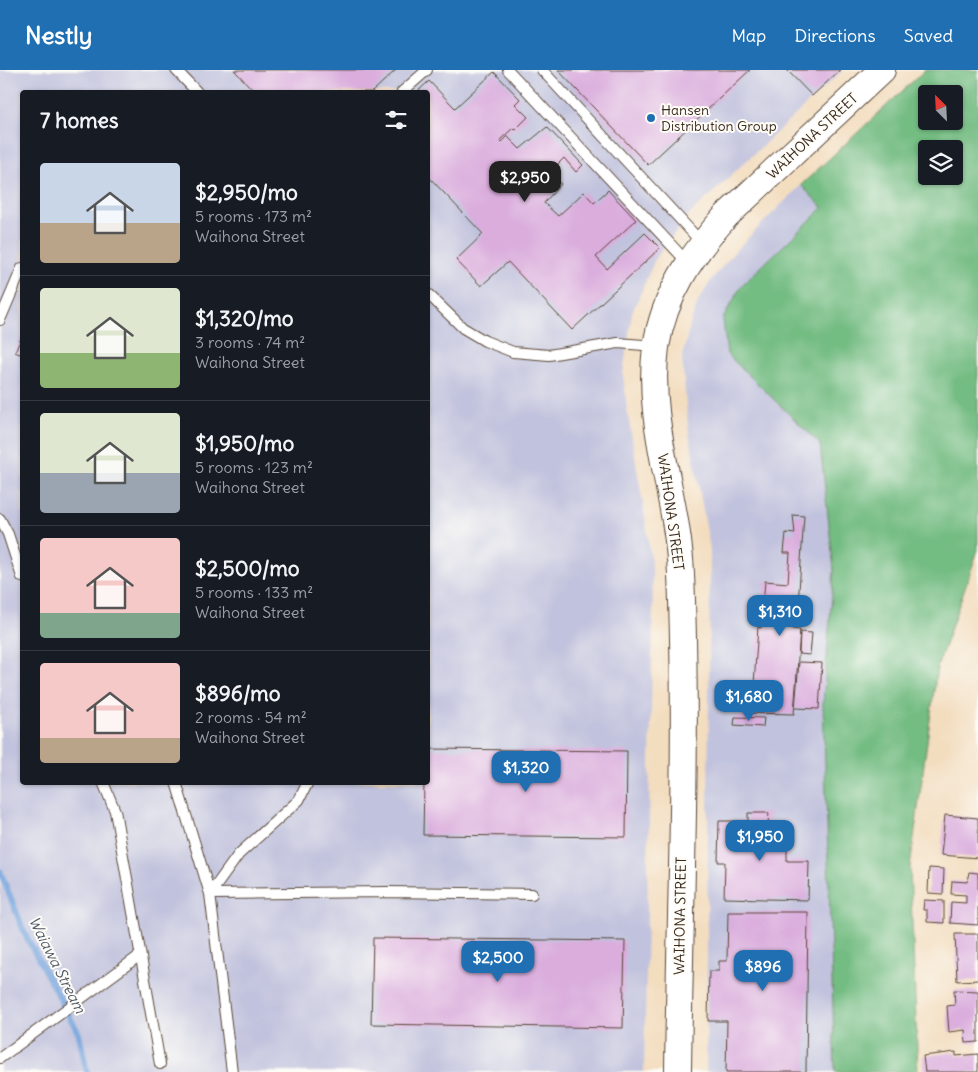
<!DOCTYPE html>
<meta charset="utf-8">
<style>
body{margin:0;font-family:Delius,sans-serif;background:#242831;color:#f1f3f6;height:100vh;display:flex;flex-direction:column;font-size:19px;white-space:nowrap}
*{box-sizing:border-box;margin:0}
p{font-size:16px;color:#9ea1a6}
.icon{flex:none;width:28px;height:28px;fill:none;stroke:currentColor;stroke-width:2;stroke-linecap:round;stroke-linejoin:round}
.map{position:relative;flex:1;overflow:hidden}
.panel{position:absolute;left:20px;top:20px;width:410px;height:695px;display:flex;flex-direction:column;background:#171b24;border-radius:5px;box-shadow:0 1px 4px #0004}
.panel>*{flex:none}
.needle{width:32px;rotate:336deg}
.buttons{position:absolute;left:918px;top:15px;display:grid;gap:10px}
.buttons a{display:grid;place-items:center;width:45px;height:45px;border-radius:5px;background:#171b24;box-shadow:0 1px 4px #0004;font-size:25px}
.price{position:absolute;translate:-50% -42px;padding:0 11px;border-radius:10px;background:#1f6fb2;color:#fff;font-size:16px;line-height:32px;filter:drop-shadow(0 1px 2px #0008)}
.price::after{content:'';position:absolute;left:50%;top:30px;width:15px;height:11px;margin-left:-8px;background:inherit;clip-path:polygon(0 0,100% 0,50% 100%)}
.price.on{background:#222;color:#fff}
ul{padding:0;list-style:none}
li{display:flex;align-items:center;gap:15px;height:125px;padding:0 20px}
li+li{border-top:1px solid #363941}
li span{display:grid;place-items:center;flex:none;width:140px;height:100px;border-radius:5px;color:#555}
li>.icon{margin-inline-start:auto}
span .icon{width:60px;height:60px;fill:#fffc;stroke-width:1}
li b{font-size:21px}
h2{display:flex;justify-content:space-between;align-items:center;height:60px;padding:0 20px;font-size:21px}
header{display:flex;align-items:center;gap:30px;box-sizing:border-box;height:70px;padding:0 25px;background:#1f6fb2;color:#fff}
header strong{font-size:24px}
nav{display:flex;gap:28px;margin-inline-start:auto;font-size:18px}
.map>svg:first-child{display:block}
.industrial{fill:#c1c2dd;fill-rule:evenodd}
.forest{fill:#73bc82;stroke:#577350;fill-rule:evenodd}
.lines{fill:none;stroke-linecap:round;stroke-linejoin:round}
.stream{stroke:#71a1db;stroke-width:6}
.building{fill:#daaddd}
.service-casing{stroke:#574536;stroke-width:12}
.tertiary-casing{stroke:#574536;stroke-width:28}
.service{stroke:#fff;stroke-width:10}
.tertiary{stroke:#fff;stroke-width:26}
.poi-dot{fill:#1f6fb2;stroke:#fdfcf7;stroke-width:2}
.labels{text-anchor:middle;stroke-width:4;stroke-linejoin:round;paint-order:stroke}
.poi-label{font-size:14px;fill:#3b2a1e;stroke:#fdfcf7;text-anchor:start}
.street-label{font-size:14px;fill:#3b2a1e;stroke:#fdfcf7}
.water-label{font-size:15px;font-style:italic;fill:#515a6a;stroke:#fdfcf7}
</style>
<header>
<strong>Nestly</strong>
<nav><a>Map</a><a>Directions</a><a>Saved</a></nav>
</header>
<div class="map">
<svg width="978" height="1002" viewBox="0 0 978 1002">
<rect width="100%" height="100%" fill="#fdfcf7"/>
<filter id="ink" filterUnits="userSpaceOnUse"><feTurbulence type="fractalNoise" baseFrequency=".02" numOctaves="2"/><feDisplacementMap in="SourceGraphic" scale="10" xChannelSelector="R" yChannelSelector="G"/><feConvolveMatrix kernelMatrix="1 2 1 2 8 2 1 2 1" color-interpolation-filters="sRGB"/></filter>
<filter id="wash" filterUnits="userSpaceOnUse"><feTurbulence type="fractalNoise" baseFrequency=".0096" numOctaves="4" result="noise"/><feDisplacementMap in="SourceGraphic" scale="20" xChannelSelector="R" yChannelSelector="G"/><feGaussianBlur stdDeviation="1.12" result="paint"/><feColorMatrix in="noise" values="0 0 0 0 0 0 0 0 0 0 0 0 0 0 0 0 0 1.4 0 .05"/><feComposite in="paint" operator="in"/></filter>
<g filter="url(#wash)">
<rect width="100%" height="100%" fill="#f3ddbf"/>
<!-- industrial -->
<path class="industrial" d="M0 0H843L690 144 655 189 632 243 623 303 626 333 644 440 652 497 653 540 644 1002H0ZM22 22H428V712H22Z
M801 115 823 138 741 216 727 284 820 374 834 500 823 634 835 1002H706L710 479 688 357 682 288 691 251 699 230 712 209 737 179Z"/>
<!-- forest -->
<path class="forest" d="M925 0H978V480L937 598 910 798 918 1002H835L823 634 834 500 820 374 727 284 723 249 741 216 823 138 801 115ZM926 24H954V51H926ZM926 79H954V106H926Z"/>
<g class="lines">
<!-- stream -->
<path class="stream" d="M0 801 25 864 79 964 87 1002"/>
</g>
<g id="blocks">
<!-- building -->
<path class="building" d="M234 0H396L372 22H255Z
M558 0H750L648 95Z
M787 0H840L812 26Z
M494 2 520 29 515 34 528 47 515 60 513 58 500 70 501 72 507 66 520 79 547 57 583 95 576 102 564 88 550 102 561 114 544 133 558 146 584 122 594 133 608 120 636 150 596 187 607 199 645 163 660 178 572 260 508 192 481 216 456 190 483 164 428 106V22H417L429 11 455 38Z
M22 266V285L15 282Z
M793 445 804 446 798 536 786 535V537L794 538 792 559 800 560 794 644 752 643 758 557 761 558 765 511 788 513 790 483H784L786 463 795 464Z
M800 562 812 563 810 585 799 584Z
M799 592 822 593 819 639 795 638Z
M735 647 764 648 763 657 734 655Z
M428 679 627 681 626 767 423 765 424 712H428Z
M748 743H769L768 753 787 772V791H809L808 830 724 828 725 792H718L719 751H748Z
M945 745 978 748V788L941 785Z
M929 798 944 799 943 824 928 823Z
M969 802 978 803V855L950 853 951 832 966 833V825L951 824 952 811 967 812Z
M924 830 944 831V853L927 852V840H923Z
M728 842H808L806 1002H726L727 951H708L709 901H719V891H727Z
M955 864H978V910L957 911Z
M373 868 625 871 623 958 371 954Z
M954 920 978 921V972L966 973 965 960 949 962 947 936 955 935Z
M956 982V986L978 984V1002H925L923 986Z"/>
</g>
</g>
<g filter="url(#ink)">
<use href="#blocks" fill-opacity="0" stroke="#574536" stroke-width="1"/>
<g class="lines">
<!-- service casing -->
<g class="service-casing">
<path id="service" d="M176 0 197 22
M508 0 688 193
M542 0 702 173
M402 22 427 0
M428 224 463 258 485 271 513 282 549 285 618 273 656 276
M0 250 22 198
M0 449 8 464 22 507
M103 712 115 741 160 994
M176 712 210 824 232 1002
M210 824 387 822 532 824
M210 824 239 784 299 730 308 712
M0 988 139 886"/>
</g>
<!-- tertiary casing -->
<g class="tertiary-casing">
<path id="tertiary" d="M678 1002C680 836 688 669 681 504 678 428 646 353 656 277 664 225 692 184 726 146L882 0"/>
</g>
<!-- service -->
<use href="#service" class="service"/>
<!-- tertiary -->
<use href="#tertiary" class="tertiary"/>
</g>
</g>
<!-- markers -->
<circle class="poi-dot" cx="651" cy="48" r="5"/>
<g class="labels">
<!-- poi labels -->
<g class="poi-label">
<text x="661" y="45">Hansen<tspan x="661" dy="16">Distribution Group</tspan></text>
</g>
<!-- street labels -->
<g class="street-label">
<text transform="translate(812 66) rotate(-43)" y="5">WAIHONA STREET</text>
<text transform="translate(671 442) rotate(82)" y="5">WAIHONA STREET</text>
<text transform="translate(680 846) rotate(-89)" y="5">WAIHONA STREET</text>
</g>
<!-- water labels -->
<g class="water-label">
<text transform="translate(57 895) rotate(63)" y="5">Waiawa Stream</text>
</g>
</g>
</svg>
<div class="buttons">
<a><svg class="needle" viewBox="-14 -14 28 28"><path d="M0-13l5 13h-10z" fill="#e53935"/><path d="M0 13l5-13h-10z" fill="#9ea1a6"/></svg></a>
<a><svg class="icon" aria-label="layers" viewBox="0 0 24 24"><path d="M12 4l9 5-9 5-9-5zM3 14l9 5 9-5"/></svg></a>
</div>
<b class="price on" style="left:525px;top:133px">$2,950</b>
<b class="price" style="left:780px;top:567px">$1,310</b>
<b class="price" style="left:749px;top:652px">$1,680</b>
<b class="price" style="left:526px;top:723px">$1,320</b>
<b class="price" style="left:760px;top:792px">$1,950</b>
<b class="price" style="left:498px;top:913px">$2,500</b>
<b class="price" style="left:763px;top:922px">$896</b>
<section class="panel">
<h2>7 homes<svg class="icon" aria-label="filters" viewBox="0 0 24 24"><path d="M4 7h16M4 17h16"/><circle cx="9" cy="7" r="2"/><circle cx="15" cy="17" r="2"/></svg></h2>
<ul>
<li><span style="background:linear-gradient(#c9d6e8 60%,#b9a48a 0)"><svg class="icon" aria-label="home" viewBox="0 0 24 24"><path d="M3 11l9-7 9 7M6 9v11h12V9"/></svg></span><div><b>$2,950/mo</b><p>5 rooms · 173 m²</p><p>Waihona Street</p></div></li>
<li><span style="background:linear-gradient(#dfe7d0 65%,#8fb573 0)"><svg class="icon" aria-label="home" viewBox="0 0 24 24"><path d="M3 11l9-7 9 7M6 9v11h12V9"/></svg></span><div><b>$1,320/mo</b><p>3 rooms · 74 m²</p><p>Waihona Street</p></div></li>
<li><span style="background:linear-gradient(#dfe7d0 60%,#9aa5b1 0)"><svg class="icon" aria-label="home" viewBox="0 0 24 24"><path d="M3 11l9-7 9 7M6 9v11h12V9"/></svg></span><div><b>$1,950/mo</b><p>5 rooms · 123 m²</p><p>Waihona Street</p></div></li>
<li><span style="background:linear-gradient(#f6c9c9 75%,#7fa58c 0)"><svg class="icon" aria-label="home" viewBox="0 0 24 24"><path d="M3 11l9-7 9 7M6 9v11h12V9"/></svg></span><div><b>$2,500/mo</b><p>5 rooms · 133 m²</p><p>Waihona Street</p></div></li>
<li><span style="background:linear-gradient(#f6c9c9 75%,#b9a48a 0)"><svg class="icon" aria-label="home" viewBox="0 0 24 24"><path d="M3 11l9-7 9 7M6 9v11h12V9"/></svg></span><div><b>$896/mo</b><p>2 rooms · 54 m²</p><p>Waihona Street</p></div></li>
</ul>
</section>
</div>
